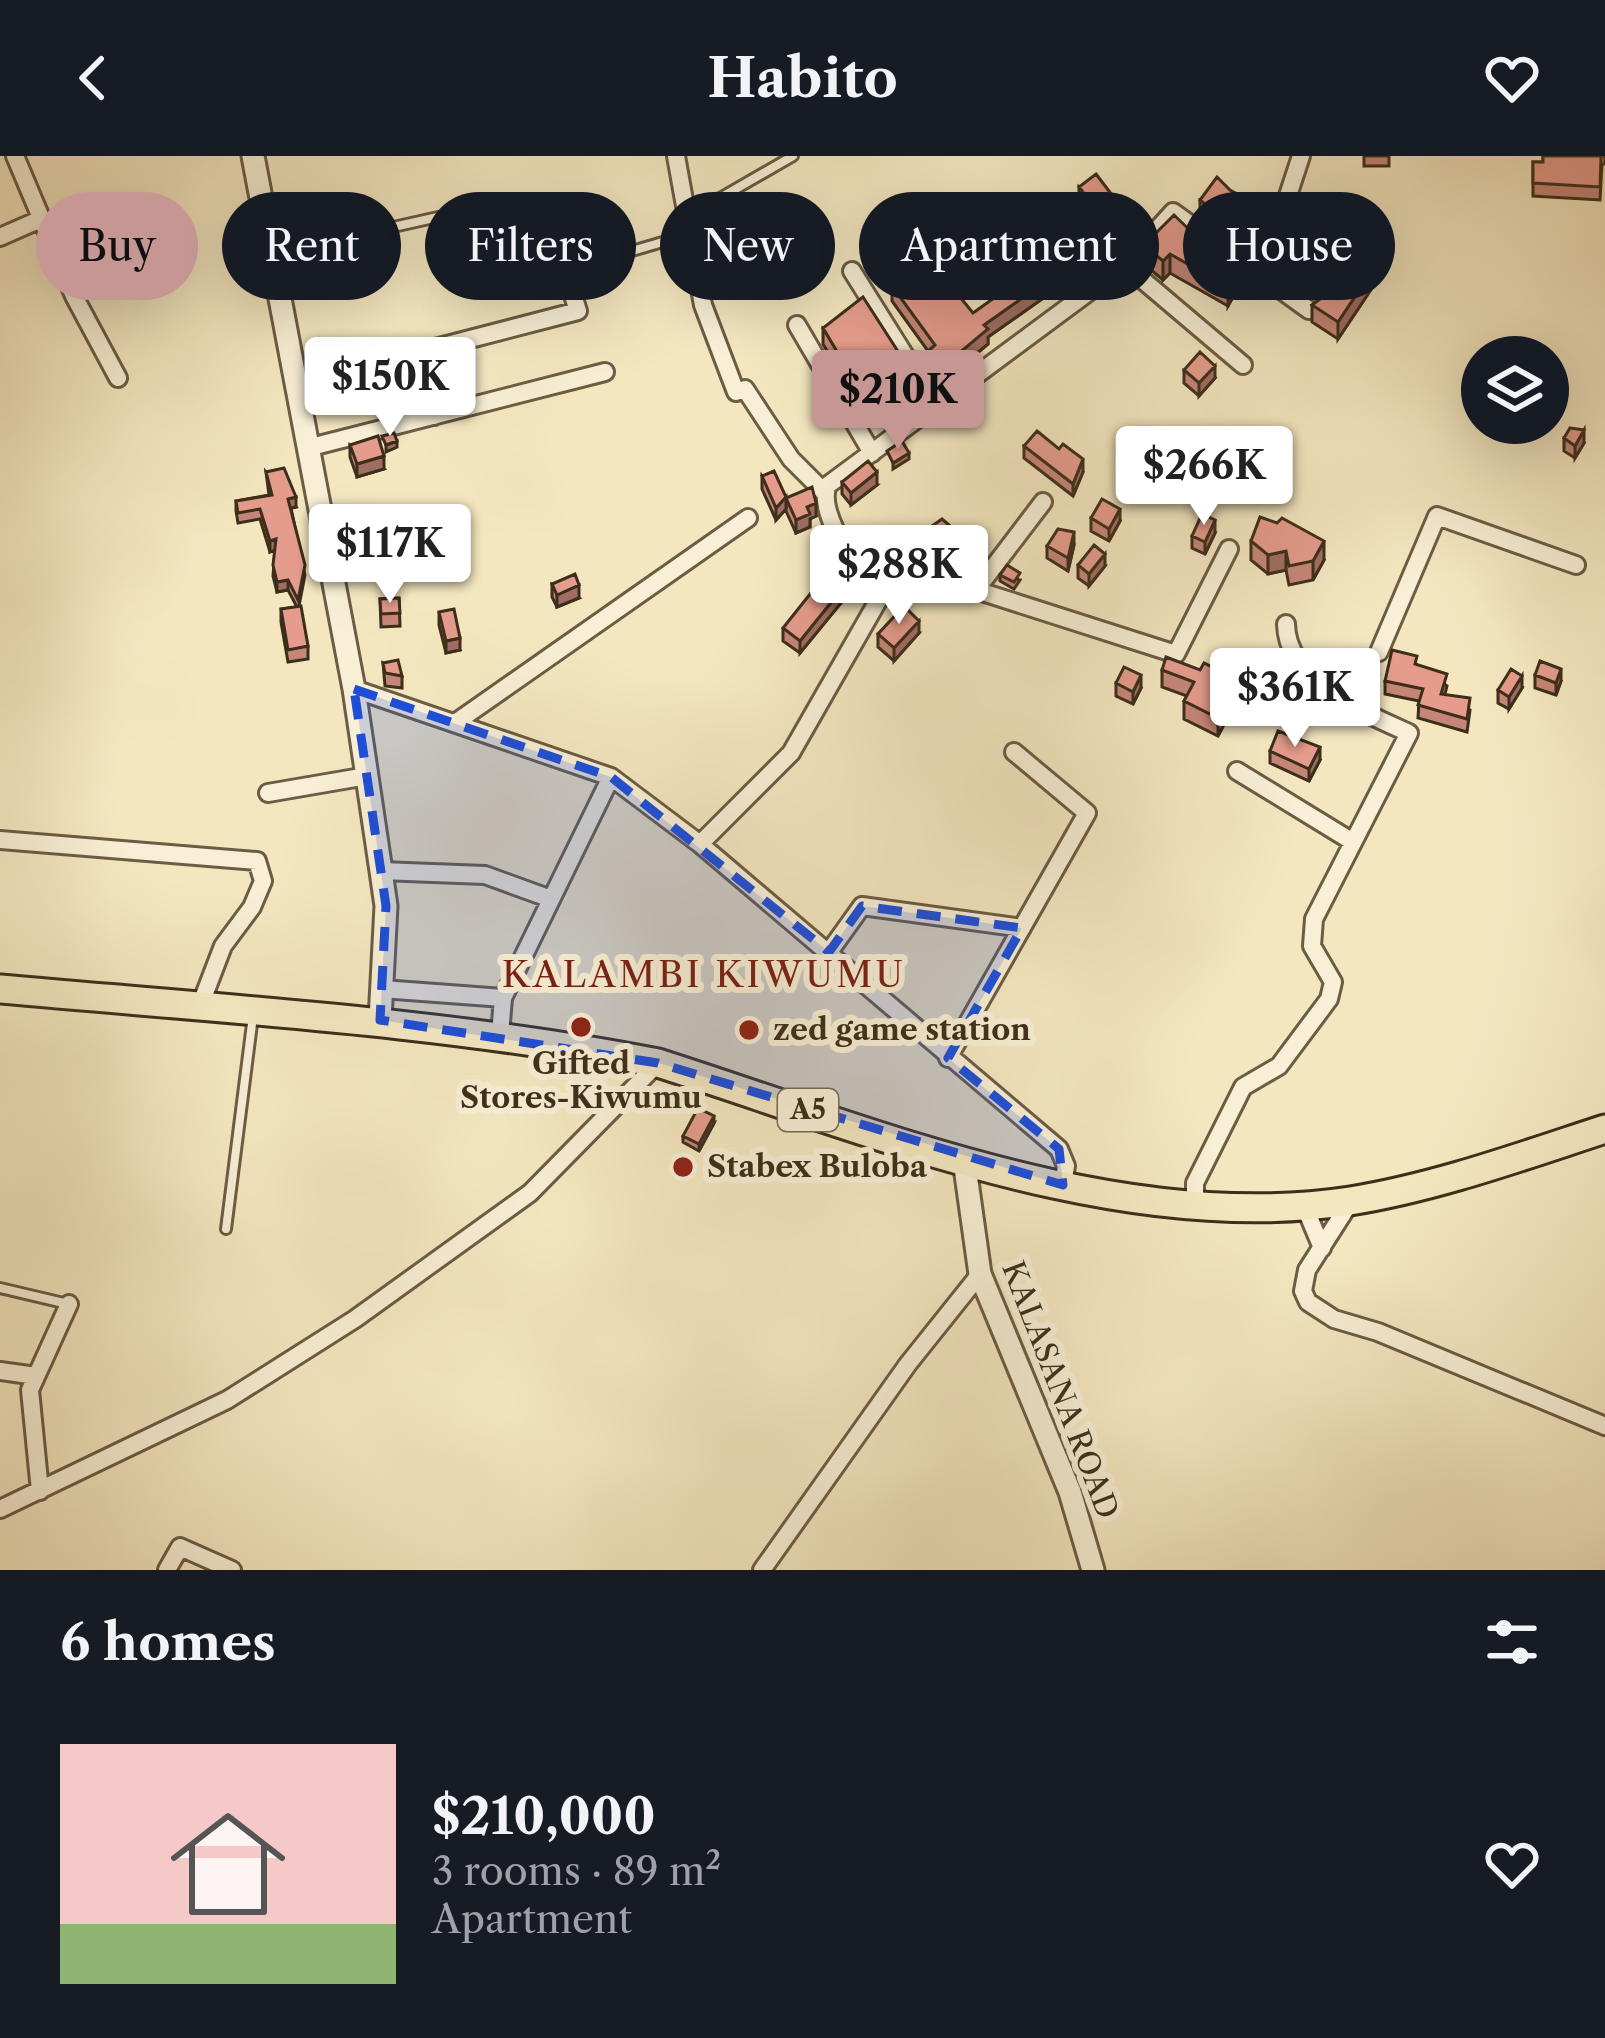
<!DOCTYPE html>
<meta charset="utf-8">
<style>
body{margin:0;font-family:"Libre Caslon Text",serif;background:#242831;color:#f1f3f6;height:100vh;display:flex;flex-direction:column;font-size:45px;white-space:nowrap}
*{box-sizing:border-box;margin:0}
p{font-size:39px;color:#9ea1a6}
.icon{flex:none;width:66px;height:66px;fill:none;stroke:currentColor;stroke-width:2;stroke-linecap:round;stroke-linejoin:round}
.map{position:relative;height:1414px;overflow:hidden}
.details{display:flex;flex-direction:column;background:#171b24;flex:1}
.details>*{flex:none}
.banner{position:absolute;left:36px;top:36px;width:1533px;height:108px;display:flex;gap:24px}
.buttons{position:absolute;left:1461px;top:180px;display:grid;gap:24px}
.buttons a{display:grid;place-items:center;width:108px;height:108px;border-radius:50%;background:#171b24;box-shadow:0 12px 48px #0002;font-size:60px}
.price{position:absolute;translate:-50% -102px;padding:0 27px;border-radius:12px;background:#fff;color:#222;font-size:39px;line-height:78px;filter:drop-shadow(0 3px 6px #0008)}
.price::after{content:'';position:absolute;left:50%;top:72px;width:36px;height:27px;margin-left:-18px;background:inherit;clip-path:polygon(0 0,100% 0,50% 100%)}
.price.active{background:#c59692;color:#111}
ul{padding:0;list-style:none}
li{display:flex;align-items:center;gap:36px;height:300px;padding:0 60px}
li+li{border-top:3px solid #363941}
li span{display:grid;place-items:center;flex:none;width:336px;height:240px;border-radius:0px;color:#555}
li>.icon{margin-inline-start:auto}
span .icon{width:144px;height:144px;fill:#fffc;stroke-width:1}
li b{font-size:51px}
h2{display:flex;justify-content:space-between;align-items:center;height:144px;padding:0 60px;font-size:51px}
.tag{padding:0 42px;border-radius:54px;background:#171b24;box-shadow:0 12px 48px #0002;font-size:42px;line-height:108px}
.tag.active{background:#c59692;color:#111}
header{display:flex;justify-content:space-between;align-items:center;height:156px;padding:0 60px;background:#171b24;font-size:54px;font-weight:800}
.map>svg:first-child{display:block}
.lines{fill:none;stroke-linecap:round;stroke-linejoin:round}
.service-casing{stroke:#6b5c44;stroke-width:14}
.minor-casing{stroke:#6b5c44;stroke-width:22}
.tertiary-casing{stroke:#6b5c44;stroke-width:27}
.primary-casing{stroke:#3d2e1b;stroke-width:33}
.service{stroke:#f8efd6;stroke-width:8}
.minor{stroke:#f8efd6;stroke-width:16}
.tertiary{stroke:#f8efd6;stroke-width:21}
.primary{stroke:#f4e7c0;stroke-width:27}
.wall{fill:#c58678;stroke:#3d2e1b;stroke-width:3}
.shaded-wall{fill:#a06d62;stroke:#3d2e1b;stroke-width:3}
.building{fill:#e59c8c;stroke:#3d2e1b;stroke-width:3}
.marked{fill:#1d4ed8;fill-opacity:0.2;stroke:#1d4ed8;stroke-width:9;stroke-dasharray:24 15;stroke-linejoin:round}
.poi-dot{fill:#8f2418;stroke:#f8efd6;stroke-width:4.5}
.labels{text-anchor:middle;stroke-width:12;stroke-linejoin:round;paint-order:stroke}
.shield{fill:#f8efd6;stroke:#756853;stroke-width:3}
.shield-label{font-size:27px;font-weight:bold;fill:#3d2e1b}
.poi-label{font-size:30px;font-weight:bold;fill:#3d2e1b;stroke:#f8efd6;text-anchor:start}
.street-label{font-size:30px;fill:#3d2e1b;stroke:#f8efd6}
.quarter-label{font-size:36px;letter-spacing:3px;fill:#7a1f14;stroke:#f8efd6}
</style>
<header><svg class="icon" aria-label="back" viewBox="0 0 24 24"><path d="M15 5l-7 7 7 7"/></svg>Habito<svg class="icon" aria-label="heart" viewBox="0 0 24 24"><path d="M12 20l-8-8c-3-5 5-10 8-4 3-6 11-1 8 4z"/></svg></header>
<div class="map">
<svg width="1605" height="1414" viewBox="0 0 1605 1414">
<rect width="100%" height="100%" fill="#f4e7c0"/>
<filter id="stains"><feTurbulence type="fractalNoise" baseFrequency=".00167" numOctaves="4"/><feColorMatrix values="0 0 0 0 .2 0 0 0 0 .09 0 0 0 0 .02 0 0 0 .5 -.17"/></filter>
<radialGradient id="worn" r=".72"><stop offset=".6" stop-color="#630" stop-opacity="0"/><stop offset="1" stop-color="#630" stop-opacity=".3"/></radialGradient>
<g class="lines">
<!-- service casing -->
<g class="service-casing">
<path id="service" d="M687 51 720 42 793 0
M279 106 313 89 438 61
M567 114 690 78
M226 1073 253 860
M0 1132 68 1148"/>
</g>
<!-- minor casing -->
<g class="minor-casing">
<path id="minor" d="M15 0 74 140 118 222
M676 0 703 149 736 236 745 233 791 303 824 336
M0 81 41 63
M1125 109 1243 209
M1251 112 1278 70 1301 0
M852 115 936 249
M797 169 872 297
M434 260 420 196 578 155 553 76
M307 292 605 216
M976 434 1043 346
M877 444C862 417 815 358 828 329L1125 109 1173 56 1309 154
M1379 496 1437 360 1576 409
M354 533 611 621 700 688 1059 993 1066 1010 1063 1029
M455 567 748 362
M1237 615 1353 686
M268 637 367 620
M0 684 257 705 263 725 252 751 223 790 200 850
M700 688 791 597 895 415 907 410 943 414 976 434 1176 498 1229 393
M381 715 485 719 551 743
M829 796 862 750 1022 772
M382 833 503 842
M500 879 503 842 611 621
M948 902 1087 657 1014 596
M1351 1045 1307 1114 1303 1135 1308 1146 1334 1163 1378 1176 1605 1270
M1304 1049 1322 1092
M1195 1051V1027L1243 931 1279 910 1329 843 1333 826 1312 790 1314 763 1409 577C1362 556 1287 525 1286 468
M0 1215 36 1220
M40 1335 30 1234 69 1148
M0 1353 227 1244 355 1163 530 1037 658 907
M167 1414 180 1391 232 1414
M762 1414 908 1208 980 1118"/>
</g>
<!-- tertiary casing -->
<g class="tertiary-casing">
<path id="tertiary" d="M253 0 354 533 381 715 386 750 380 864
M964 1004 980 1118 1070 1336 1093 1414"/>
</g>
<!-- primary casing -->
<g class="primary-casing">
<path id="primary" d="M0 833C221 853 440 865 658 907 874 976 1121 1080 1350 1045 1437 1031 1522 1000 1605 973"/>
</g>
<!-- service -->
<use href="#service" class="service"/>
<!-- minor -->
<use href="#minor" class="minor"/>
<!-- tertiary -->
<use href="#tertiary" class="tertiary"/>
<!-- primary -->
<use href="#primary" class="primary"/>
</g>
<!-- wall -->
<path class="wall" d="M1364 0H1389V10H1364Z
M1543 0H1605V8H1602L1600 44 1533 40V6H1543Z
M1079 31 1131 82 1114 95 1079 50Z
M1200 44 1263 65 1248 90 1224 77 1200 56Z
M1200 84 1243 123 1228 150 1170 117 1163 124 1144 108V89Z
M1053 91 1096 115 1070 131 1053 104Z
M1295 96 1342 99 1374 129 1338 183 1312 166V149L1320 143 1322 136 1295 114Z
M892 130 973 157 1042 143 988 181V188L939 229 927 211 928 195 892 145Z
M823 172 899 214 857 245 823 188Z
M1184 214 1215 222 1199 240 1184 227Z
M1564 282 1584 287 1575 302 1564 295Z
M350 289 384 313 357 321 350 301Z
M1024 290 1083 316 1073 340 1024 302Z
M266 316 296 351 291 352 305 419 299 450 308 490V503L288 506 281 466V453L297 451 288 434 277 436 273 420 275 394 270 396 260 363 238 367 236 355V345L269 339Z
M762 320 786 353 776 364 762 333Z
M842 326 877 329 851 349 842 338Z
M786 342 816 360 810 363V371L796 377 786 355Z
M1091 362 1120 365 1109 385 1091 375Z
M925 375 957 388 941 401 925 387Z
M1215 377 1205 398 1192 392V380Z
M1251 385 1324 404 1313 424 1289 429 1286 414 1268 418 1251 404Z
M1074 389 1068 415 1047 402V390Z
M972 392 986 396 979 409 972 404Z
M1078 409 1105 410 1089 430 1078 422Z
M1000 419 1020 424 1014 433 1000 425Z
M552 428 579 442 557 451 552 441Z
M854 431 800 497 783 485V472Z
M399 442 400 470 381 471 380 443Z
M439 456 460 494 446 497 439 469Z
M919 477 894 505 878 491V478Z
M383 507 402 520V532L385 530Z
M1417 509 1447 530 1445 538 1470 554 1467 576 1418 562 1419 545 1385 538V525Z
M1162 514H1200L1238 542 1218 580 1184 563V545L1187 540 1162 531Z
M1535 519 1561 525 1556 539 1535 532Z
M1116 527 1141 532 1133 548 1116 540Z
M1522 532 1509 553 1498 547V534Z
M1270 595 1320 604 1309 625 1270 607Z
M714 967 699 995 683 986V980Z"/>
<!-- shaded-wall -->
<path class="shaded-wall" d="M1263 52V65L1248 90V78Z
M1131 64V82L1114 95V77Z
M1170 98V117L1163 124V105Z
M1096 102V115L1070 131V118Z
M1243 104V123L1228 150V131Z
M1374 112V129L1338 183V166Z
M1042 128V143L988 181V188L939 229V214L984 169Z
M899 197V214L857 245V229Z
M1215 210V222L1199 240V227Z
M1584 274V287L1575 302V290Z
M397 285V291L386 296V289Z
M909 297V303L893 313V307Z
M384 300V313L357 321V308Z
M1083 303V316L1073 340V328Z
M877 316V329L851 349V337Z
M296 341V351L288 353V343Z
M786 341V353L776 364V352Z
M816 347V360L810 363V371L796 377V364L807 351Z
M1120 353V365L1109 385V373Z
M1215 364V377L1205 398V386Z
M957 376V388L941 401V388Z
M1074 376V389L1068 415V402Z
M276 383V394L270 396V385Z
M986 383V396L979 409V396Z
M1324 385V404L1313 424V405Z
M1286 395V414L1268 418V399Z
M1105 398V410L1089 430V418Z
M854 418V431L800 497V485Z
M288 424V434L277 436V426Z
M579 429V442L557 451V439Z
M919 465V477L894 505V492Z
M460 482V494L446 497V485Z
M1561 513V525L1556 539V527Z
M1141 519V532L1133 548V536Z
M1522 520V532L1509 553V541Z
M1238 524V542L1218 580V562Z
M1320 591V604L1309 625V613Z
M714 960V967L699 995V988Z"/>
<!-- building -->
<path class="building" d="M1543 0H1601L1600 31 1533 27V6H1543Z
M1096 18 1131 64 1114 77 1079 31Z
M1217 21 1230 34 1263 52 1248 78 1224 64 1200 44Z
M1174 59 1200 84 1202 81 1243 104 1228 131 1170 98 1163 105 1144 89Z
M1079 75 1096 102 1070 118 1053 91Z
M1313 75 1342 99 1346 93 1374 112 1338 166 1312 149 1320 143 1327 123 1295 96Z
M928 102 973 157 1032 115 1042 128 984 169 988 173 939 214 927 196 935 189 892 130Z
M863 141 899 197 857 229 823 172Z
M1200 196 1215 210 1199 227 1184 214Z
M1570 272 1584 274 1575 290 1564 282Z
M1037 275 1059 293 1063 288 1083 303 1073 328 1024 290Z
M394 277 397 285 386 289 382 280Z
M378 280 384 300 357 308 350 289Z
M902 285 909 297 893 307 887 295Z
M868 305 877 316 851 337 842 326Z
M284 312 296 341 288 343 305 409 298 444 288 424 277 426 273 409 276 383 270 385 260 353 238 357 236 345 272 339 266 316Z
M774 315 786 341 776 352 762 320Z
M812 331 816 347 807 351 810 358 796 364 786 342Z
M1102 343 1120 353 1109 373 1091 362Z
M1202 358 1215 364 1205 386 1192 380Z
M1260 361 1277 367 1282 362 1324 385 1313 405 1289 410 1286 395 1268 399 1251 385Z
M942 363 957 376 941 388 925 375Z
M1058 373 1074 376 1068 402 1047 390Z
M976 380 986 383 979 396 972 392Z
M1094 389 1105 398 1089 418 1078 409Z
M844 403 854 418 800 485 783 472 822 423Z
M1007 409 1020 417 1014 426 1000 419Z
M575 418 579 429 557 439 552 428Z
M399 442 400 457 381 458 380 443Z
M301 450 308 490 288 494 281 453Z
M904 450 919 465 894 492 878 478Z
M454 453 460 482 446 485 439 456Z
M1392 494 1417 500 1415 508 1447 518 1441 538 1470 542 1467 563 1418 549 1423 533 1385 525Z
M1166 501 1200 514 1204 507 1238 524 1218 562 1184 545 1194 526 1162 514Z
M398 504 402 520 385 517 383 507Z
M1540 505 1561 513 1556 527 1535 519Z
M1124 511 1141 519 1133 536 1116 527Z
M1511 513 1522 520 1509 541 1498 534Z
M1278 575 1320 591 1309 613 1270 595Z
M698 952 714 960 699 988 683 980Z"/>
<!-- marked area -->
<path class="marked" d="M354 533 611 621 829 796 862 750 1022 772 948 902 1059 993 1063 1029 658 907 380 864 386 750Z"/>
<!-- markers -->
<g class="poi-dot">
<circle cx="581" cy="871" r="12"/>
<circle cx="749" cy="874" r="12"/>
<circle cx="683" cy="1011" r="12"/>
</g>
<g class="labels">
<!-- shield labels -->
<rect class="shield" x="778" y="933" width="60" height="42" rx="9"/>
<g class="shield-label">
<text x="808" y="963">A5</text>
</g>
<!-- poi labels -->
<g class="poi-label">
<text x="773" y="884">zed game station</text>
<text x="581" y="918" text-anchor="middle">Gifted<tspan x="581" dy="34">Stores-Kiwumu</tspan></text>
<text x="707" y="1021">Stabex Buloba</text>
</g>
<!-- street labels -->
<g class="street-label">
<text transform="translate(1060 1234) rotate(69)" y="10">KALASANA ROAD</text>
</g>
<!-- quarter labels -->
<g class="quarter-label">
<text x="704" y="831">KALAMBI KIWUMU</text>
</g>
</g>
<rect width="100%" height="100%" filter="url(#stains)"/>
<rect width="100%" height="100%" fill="url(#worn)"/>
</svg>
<div class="buttons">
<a><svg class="icon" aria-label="layers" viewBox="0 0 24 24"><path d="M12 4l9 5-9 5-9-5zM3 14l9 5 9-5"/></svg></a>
</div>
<b class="price" style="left:390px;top:283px">$150K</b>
<b class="price active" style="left:898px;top:296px">$210K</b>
<b class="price" style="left:1204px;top:372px">$266K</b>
<b class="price" style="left:390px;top:450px">$117K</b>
<b class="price" style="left:899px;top:471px">$288K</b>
<b class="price" style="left:1295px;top:594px">$361K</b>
<div class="banner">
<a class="tag active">Buy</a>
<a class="tag">Rent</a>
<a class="tag">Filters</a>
<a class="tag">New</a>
<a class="tag">Apartment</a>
<a class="tag">House</a>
</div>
</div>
<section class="details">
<h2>6 homes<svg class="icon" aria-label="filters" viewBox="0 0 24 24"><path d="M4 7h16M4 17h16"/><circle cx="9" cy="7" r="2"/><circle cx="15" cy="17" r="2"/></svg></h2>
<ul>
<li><span style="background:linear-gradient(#f6c9c9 75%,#8fb573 0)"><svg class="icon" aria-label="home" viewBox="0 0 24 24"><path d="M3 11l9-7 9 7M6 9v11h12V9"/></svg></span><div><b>$210,000</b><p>3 rooms · 89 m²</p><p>Apartment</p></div><svg class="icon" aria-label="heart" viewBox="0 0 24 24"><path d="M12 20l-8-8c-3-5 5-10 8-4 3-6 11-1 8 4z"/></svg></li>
</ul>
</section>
